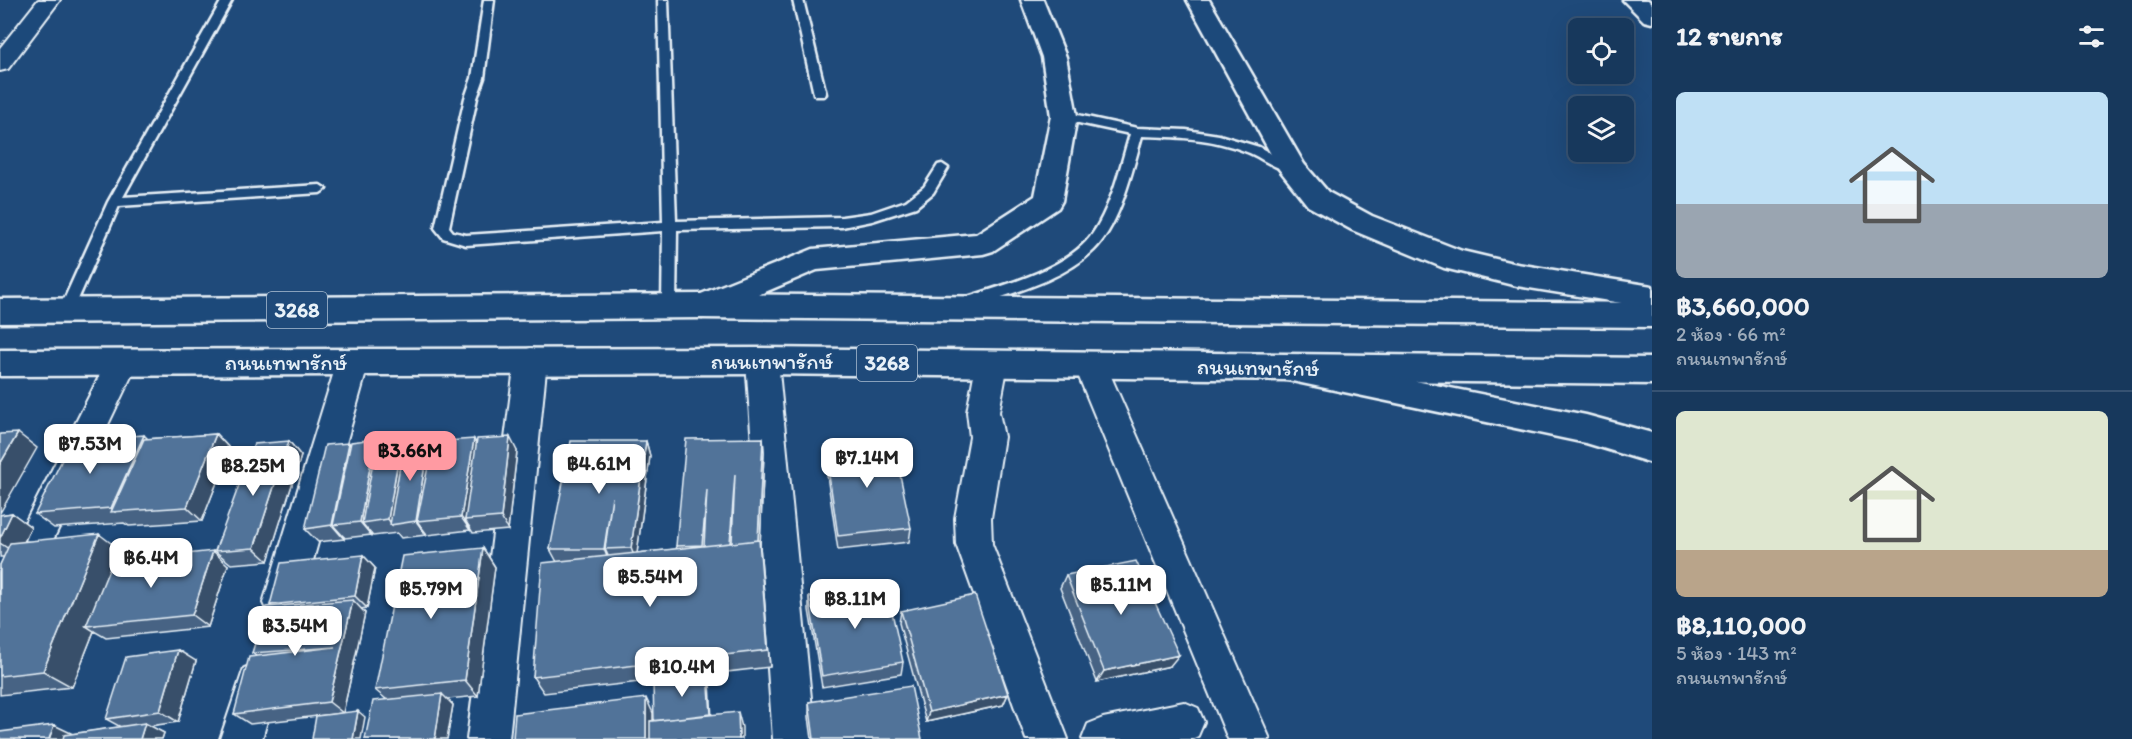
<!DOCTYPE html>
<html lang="th">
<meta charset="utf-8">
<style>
body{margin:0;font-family:Itim,"Playpen Sans Thai",sans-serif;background:#244365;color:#f1f3f6;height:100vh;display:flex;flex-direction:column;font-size:22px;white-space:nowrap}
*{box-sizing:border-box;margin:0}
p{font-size:20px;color:#9eacbb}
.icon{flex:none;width:33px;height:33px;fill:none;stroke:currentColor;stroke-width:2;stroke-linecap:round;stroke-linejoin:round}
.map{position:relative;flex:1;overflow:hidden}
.sheet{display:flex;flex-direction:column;background:#17385c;width:480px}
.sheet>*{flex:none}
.fabs{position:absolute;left:1568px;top:18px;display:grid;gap:12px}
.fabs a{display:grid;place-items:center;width:66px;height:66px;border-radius:9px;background:#17385c;box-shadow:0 6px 24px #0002,0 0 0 2px #365272;font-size:30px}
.price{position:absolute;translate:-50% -51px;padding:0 14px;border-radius:12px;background:#fff;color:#222;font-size:20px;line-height:39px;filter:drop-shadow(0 2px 3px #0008)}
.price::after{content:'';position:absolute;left:50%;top:36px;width:18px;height:14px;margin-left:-9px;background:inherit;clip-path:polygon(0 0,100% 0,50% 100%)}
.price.active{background:#ff9aa2;color:#111}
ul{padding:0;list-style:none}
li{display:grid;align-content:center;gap:12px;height:318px;padding:0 24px}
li+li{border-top:2px solid #365272}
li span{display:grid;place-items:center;height:186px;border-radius:9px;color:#555}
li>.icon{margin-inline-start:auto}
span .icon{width:108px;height:108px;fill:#fffc;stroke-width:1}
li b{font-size:26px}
h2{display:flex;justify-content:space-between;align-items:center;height:72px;padding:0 24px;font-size:26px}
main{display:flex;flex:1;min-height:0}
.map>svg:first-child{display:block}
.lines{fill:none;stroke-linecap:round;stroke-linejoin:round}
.lane-casing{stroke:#e8f1f8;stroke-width:5}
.street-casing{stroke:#e8f1f8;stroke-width:4}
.primary-casing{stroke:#e8f1f8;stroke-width:5}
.highway-casing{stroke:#e8f1f8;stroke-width:5}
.lane{fill:#1f4a7a;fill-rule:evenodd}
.street{fill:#1f4a7a;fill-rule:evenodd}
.primary{fill:#1f4a7a;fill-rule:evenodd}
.highway{fill:#1f4a7a;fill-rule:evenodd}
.wall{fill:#466384;stroke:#e8f1f8;stroke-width:1.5}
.shaded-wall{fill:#39506b;stroke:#e8f1f8;stroke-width:1.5}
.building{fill:#517399;stroke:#e8f1f8;stroke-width:1.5}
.labels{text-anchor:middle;stroke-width:5;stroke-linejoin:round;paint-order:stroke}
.shield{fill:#1f4a7a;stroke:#acbfd2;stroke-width:1.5}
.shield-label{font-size:21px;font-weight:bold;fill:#e8f1f8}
.street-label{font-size:22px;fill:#e8f1f8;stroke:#1f4a7a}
</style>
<main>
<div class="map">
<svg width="1652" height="739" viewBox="0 0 1652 739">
<rect width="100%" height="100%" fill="#1f4a7a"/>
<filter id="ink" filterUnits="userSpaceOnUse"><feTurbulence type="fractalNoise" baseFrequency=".0167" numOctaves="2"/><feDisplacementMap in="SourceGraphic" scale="12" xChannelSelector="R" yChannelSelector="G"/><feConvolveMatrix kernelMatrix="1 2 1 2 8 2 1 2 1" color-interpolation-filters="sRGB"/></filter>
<g filter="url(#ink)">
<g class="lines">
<!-- lane casing -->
<g class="lane-casing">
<path id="lane" d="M222 0H232L123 197 320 185 326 189 320 193 119 206 73 311 71 315H61L59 311 108 202Z
M484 0H494L484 78 477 98 449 227 453 232 466 235 663 222 658 0H668L676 221 842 217 871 213 906 201 924 187 938 165 942 164 948 168 933 193 916 207 872 221 842 227 677 230 676 307 669 312 662 307 663 231 466 245 443 238 435 228 465 98 472 78Z
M793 0H803L826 94 824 96H816L814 94Z
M1064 112 1137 128 1186 130 1219 135 1259 147 1295 167 1293 170C1280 173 1259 156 1247 152 1212 138 1178 137 1142 136 1132 171 1120 225 1094 250 1061 282 1010 293 968 308H958L956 304 958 300C999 286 1067 271 1093 233 1112 205 1120 167 1130 134L1060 119 1058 116Z"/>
</g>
<!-- street casing -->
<g class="street-casing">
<path id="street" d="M38 0H60L8 69 0 71V48Z
M531 348 542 351 547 360 509 739H467L515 360 520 351Z
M762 349 773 352 778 361 815 739H773L746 361 751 352Z
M122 350 133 353 138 362 13 624 0 629V572L111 353Z
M353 350 364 353 369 362 301 603 295 616 282 621 269 616 263 603 337 362 342 353Z
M992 352 1003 355 1008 364 999 412 1004 437 991 518 992 544 1068 739H1026L956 544 955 518 970 437 967 412 976 364 981 355Z
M1090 353 1101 356 1106 365 1270 739H1228L1074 365 1079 356Z
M258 662 272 668 278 682 262 739H220L244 668Z
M1184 702 1198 708 1204 722 1198 736 1192 739H1082L1088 724 1103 718Z"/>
</g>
<!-- primary casing -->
<g class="primary-casing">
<path id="primary" d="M702 294 1652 303V327L702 318 0 323V299Z
M762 348 1652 358V384L762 374 0 376V350Z"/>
</g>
<!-- highway casing -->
<g class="highway-casing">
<path id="highway" d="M1021 0H1043L1066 57 1077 116 1062 201 1058 208 993 251 983 254 817 270 713 314 702 318 691 314 686 306 691 298 813 249 976 234 1035 196 1051 116 1042 57Z
M1187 0H1209L1304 164 1328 192 1372 216 1462 251 1517 264 1652 286V308L1517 286 1444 268 1352 230 1308 206 1279 169Z
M1623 0H1648L1652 4V23L1644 21Z
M1285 355 1586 415 1652 433V463L1586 443 1273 377 1269 368 1273 359Z"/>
</g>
<!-- lane -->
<use href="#lane" class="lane"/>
<!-- street -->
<use href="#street" class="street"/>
<!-- primary -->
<use href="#primary" class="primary"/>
<!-- highway -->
<use href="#highway" class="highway"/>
</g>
<!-- wall -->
<path class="wall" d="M216 434 230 449 202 521 129 526 124 523 54 528 35 514 147 439Z
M402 437 405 442 432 445 476 444 517 451 508 530 473 533 470 528V530L427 535 426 533V535L401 538 397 533 373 536 371 534V535L345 538 344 537V539L318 542 305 529 349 443 350 445 375 439 377 442Z
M763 438 764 452 760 546 770 667 544 693 533 677 557 562 550 549 646 441 650 456 637 553 677 549 676 546Z
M289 441 301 456 268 561 231 564 215 551Z
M825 448 911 528 909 542 838 550 825 462Z
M12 513 31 527 25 541 124 553 120 561 228 565 208 627 106 638 94 631 72 687 0 695V565L4 557H0V515Z
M483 548 495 567 478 696 447 699 453 705 447 739H365L387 700 375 690Z
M363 555 375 568 367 608 361 609 365 613 343 713 250 724 234 714 256 656 252 653 273 607 270 605Z
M1066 575 1170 666 1097 682 1060 588Z
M809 597 903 662 901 674 822 687 809 610Z
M901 611 1008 694 1003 705 926 722 899 623Z
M196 661 178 722 150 726 164 733 162 739H0L72 734 121 727 106 719Z
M809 702 922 739H812L809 717Z"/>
<!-- shaded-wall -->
<path class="shaded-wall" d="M18 433 37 448 0 513V464Z
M216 434 230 449 202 521 187 507Z
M144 435 159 450 115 512 111 508Z
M402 437 412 452 392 525 388 519Z
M510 437 517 451 508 530 501 517Z
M763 438 764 452 760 546 770 667 758 544Z
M375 439 385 454 362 523 371 534V535L360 522Z
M429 439 438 454 417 521 426 533V535L416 521Z
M474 439 482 454 465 520 470 528V530L461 517Z
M289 441 301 456 268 561 254 548Z
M646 441 650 456 636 561 631 548Z
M349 443 360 457 333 525 344 537V539L332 525Z
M735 474 732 545 730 544Z
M612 497 605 549 610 560 609 562 604 549Z
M12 513 31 527 18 555 0 543V538Z
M99 534 124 553 96 625 86 626 94 631 72 687 43 671Z
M483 548 495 567 478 696 465 680Z
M213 551 228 565 208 627 192 615Z
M363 555 375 568 367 608 355 596Z
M353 600 365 613 343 713 329 702Z
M178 650 196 661 178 722 160 711Z
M1179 655 1170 666 1097 682 1104 671Z
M708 675 710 681 712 720 711 714Z
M442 694 453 705 447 739H435Z
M1008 694 1003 705 926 722 929 712Z
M646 698 653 713V739H646Z
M358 711 365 717 361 739H353Z
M738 712 742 727V739H739Z
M145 723 164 733 162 739H140Z
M54 725 75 735 74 739H49Z"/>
<!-- building -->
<path class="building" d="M18 433 0 464V434Z
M216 434 187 507 111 512 144 439Z
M144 435 111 508 35 514 72 440Z
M402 437 388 519 362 523 377 440Z
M510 437 501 517 465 520 477 439Z
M763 438 758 540 732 543 735 474 730 543 704 546 707 490 702 545 676 546 686 439Z
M375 439 360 522 333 525 351 442Z
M429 439 416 521 390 525 404 442Z
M474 439 461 517 417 521 433 442Z
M289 441 254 548 215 551 254 444Z
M571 441H646L631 548 605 549 612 497 604 549H550Z
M893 441 911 528 838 536 825 448Z
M349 443 332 525 305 529 325 445Z
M12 513 0 538V515Z
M99 534 43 671 0 676V565L10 543Z
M759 540 768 650 533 677 542 563Z
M483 548 465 680 375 690 402 556Z
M213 551 192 615 86 626 112 562Z
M363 555 355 596 270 605 281 563Z
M1136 561 1179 655 1104 671 1066 575Z
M886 585 903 662 822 676 809 597Z
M975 595 1008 694 929 712 901 611Z
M353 600 329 702 234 714 249 657 335 647 252 653 266 607Z
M178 650 160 711 106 719 126 657Z
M708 675 711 714 654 721 653 683Z
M911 686 922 739H814L809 702Z
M442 694 435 739H365L373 701Z
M646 698V739H513L515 714Z
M358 711 353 739H312L316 716Z
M738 712 739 739H650V721Z
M145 723 140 739H63L64 735Z
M54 725 49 739H0V732Z"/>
</g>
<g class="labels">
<!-- shield labels -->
<g class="shield">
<rect x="267" y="292" width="60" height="36" rx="4.5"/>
<rect x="857" y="345" width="60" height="36" rx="4.5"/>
</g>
<g class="shield-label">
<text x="297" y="317">3268</text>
<text x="887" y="370">3268</text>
</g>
<!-- street labels -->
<g class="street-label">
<text x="772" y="369">ถนนเทพารักษ์</text>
<text x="286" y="370">ถนนเทพารักษ์</text>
<text transform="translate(1258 367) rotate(1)" y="8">ถนนเทพารักษ์</text>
</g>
</g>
</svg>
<div class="fabs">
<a><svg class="icon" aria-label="locate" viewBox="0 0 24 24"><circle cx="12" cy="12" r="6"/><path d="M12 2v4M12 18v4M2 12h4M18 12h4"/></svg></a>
<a><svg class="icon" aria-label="layers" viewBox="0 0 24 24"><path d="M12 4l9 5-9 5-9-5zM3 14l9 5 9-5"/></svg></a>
</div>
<b class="price" style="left:90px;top:475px">฿7.53M</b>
<b class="price active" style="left:410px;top:482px">฿3.66M</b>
<b class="price" style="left:867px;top:489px">฿7.14M</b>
<b class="price" style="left:599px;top:495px">฿4.61M</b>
<b class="price" style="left:253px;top:497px">฿8.25M</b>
<b class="price" style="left:151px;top:589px">฿6.4M</b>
<b class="price" style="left:650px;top:608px">฿5.54M</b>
<b class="price" style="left:1121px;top:616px">฿5.11M</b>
<b class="price" style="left:431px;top:620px">฿5.79M</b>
<b class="price" style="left:855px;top:630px">฿8.11M</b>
<b class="price" style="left:295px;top:657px">฿3.54M</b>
<b class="price" style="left:682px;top:698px">฿10.4M</b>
</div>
<section class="sheet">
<h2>12 รายการ<svg class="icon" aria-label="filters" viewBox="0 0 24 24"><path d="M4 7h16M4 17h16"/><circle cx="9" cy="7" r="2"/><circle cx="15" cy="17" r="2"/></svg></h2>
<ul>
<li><span style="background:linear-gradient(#bfe0f5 60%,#9aa5b1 0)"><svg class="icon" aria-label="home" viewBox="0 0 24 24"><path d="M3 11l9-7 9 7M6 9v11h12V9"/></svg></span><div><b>฿3,660,000</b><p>2 ห้อง · 66 m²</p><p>ถนนเทพารักษ์</p></div></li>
<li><span style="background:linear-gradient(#dfe7d0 75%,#b9a48a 0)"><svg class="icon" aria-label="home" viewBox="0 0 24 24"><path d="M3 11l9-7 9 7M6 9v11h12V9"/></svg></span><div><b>฿8,110,000</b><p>5 ห้อง · 143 m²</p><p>ถนนเทพารักษ์</p></div></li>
</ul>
</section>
</main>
